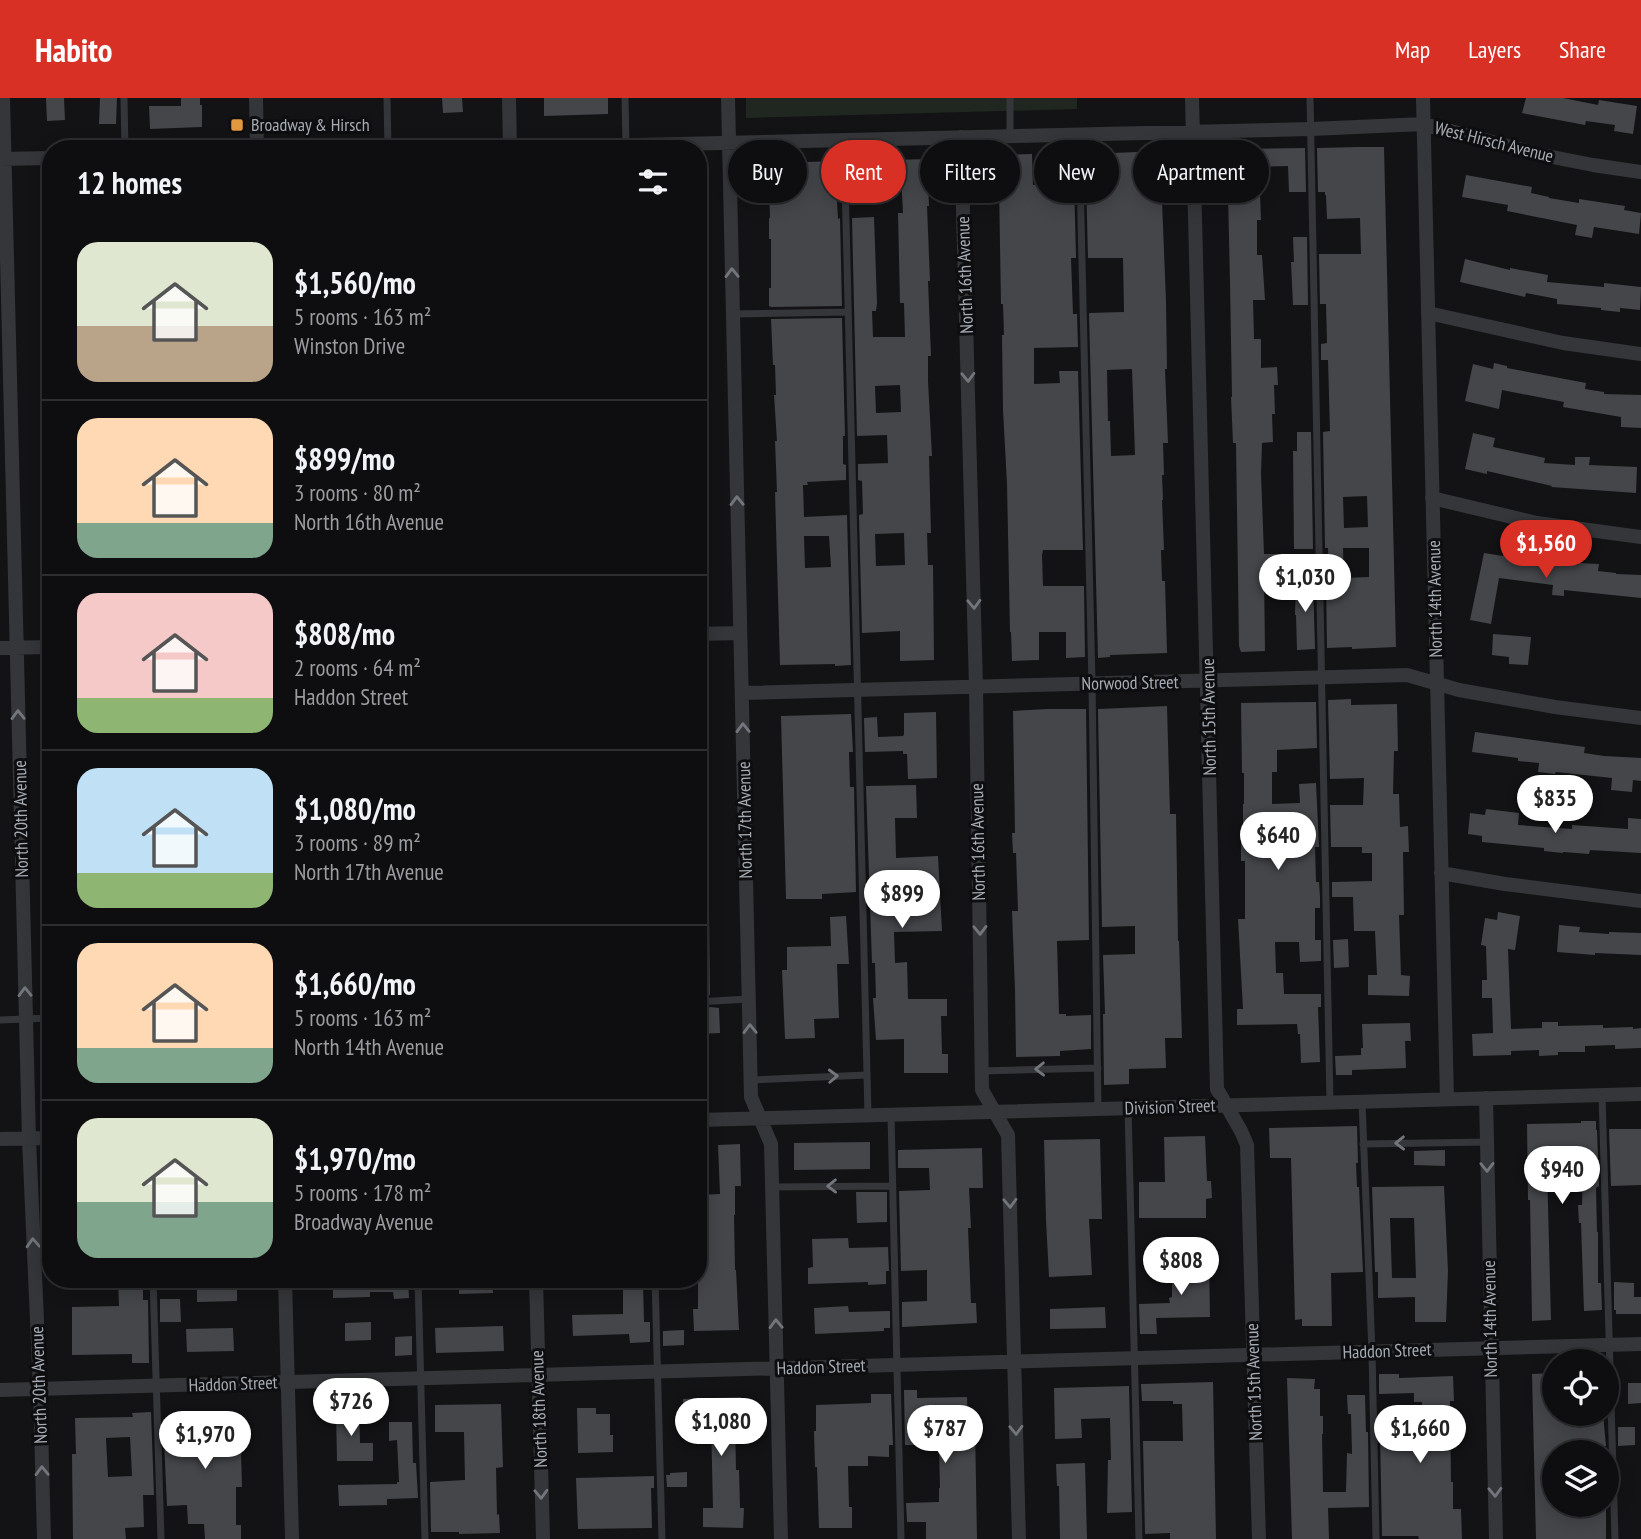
<!DOCTYPE html>
<meta charset="utf-8">
<style>
body{margin:0;font-family:"PT Sans Narrow",sans-serif;background:#1c1c1e;color:#f1f3f6;height:100vh;display:flex;flex-direction:column;font-size:26px;white-space:nowrap}
*{box-sizing:border-box;margin:0}
p{font-size:23px;color:#9b9c9f}
.icon{flex:none;width:38px;height:38px;fill:none;stroke:currentColor;stroke-width:2;stroke-linecap:round;stroke-linejoin:round}
.map{position:relative;flex:1;overflow:hidden}
.drawer{position:absolute;left:42px;top:42px;width:665px;height:1148px;display:flex;flex-direction:column;background:#0e0e10;border-radius:28px;box-shadow:0 4px 18px #0003,0 0 0 2px #2e2e30}
.drawer>*{flex:none}
.banner{position:absolute;left:728px;top:42px;width:665px;height:63px;display:flex;gap:14px}
.buttons{position:absolute;left:1542px;top:1251px;display:grid;gap:14px}
.buttons a{display:grid;place-items:center;width:77px;height:77px;border-radius:50%;background:#0e0e10;box-shadow:0 4px 18px #0003,0 0 0 2px #2e2e30;font-size:35px}
.price{position:absolute;translate:-50% -60px;padding:0 16px;border-radius:24px;background:#fff;color:#222;font-size:23px;line-height:46px;filter:drop-shadow(0 2px 4px #0008)}
.price::after{content:'';position:absolute;left:50%;top:42px;width:21px;height:16px;margin-left:-10px;background:inherit;clip-path:polygon(0 0,100% 0,50% 100%)}
.price.current{background:#d93025;color:#fff}
ul{padding:0;list-style:none}
li{display:flex;align-items:center;gap:21px;height:175px;padding:0 35px}
li+li{border-top:2px solid #2e2e30}
li span{display:grid;place-items:center;flex:none;width:196px;height:140px;border-radius:21px;color:#555}
li>.icon{margin-inline-start:auto}
span .icon{width:84px;height:84px;fill:#fffc;stroke-width:1}
li b{font-size:30px}
h2{display:flex;justify-content:space-between;align-items:center;height:84px;padding:0 35px;font-size:30px}
.tag{padding:0 24px;border-radius:32px;background:#0e0e10;box-shadow:0 4px 18px #0003,0 0 0 2px #2e2e30;font-size:24px;line-height:63px}
.tag.current{background:#d93025;color:#fff}
header{display:flex;align-items:center;gap:42px;box-sizing:border-box;height:98px;padding:0 35px;background:#d93025;color:#fff}
header strong{font-size:33px}
nav{display:flex;gap:38px;margin-inline-start:auto;font-size:24px}
.map>svg:first-child{display:block}
.green{fill:#202720}
.building{fill:#45464a;fill-rule:evenodd}
.lines{fill:none;stroke-linecap:round;stroke-linejoin:round}
.lane{stroke:#343639;stroke-width:7}
.street{stroke:#343639;stroke-width:14}
.oneway{stroke:#73777d}
.poi-dot{fill:#e2983e;stroke:#0e0e10;stroke-width:2.5}
.labels{text-anchor:middle;stroke-width:6;stroke-linejoin:round;paint-order:stroke}
.poi-label{font-size:18px;fill:#a6acb4;stroke:#0e0e10;text-anchor:start}
.street-label{font-size:18px;fill:#a6acb4;stroke:#0e0e10}
</style>
<header>
<strong>Habito</strong>
<nav><a>Map</a><a>Layers</a><a>Share</a></nav>
</header>
<div class="map">
<svg width="1641" height="1441" viewBox="0 0 1641 1441">
<rect width="100%" height="100%" fill="#131315"/>
<!-- green -->
<path class="green" d="M746 0H1077V11L746 20Z"/>
<!-- building -->
<path class="building" d="M46 0H64L65 22 47 23Z
M100 0H117L116 26H99Z
M181 0H200V7H202V29L150 31 149 8H181Z
M442 0H462L463 14 443 15Z
M544 0H608V16L544 18Z
M1526 0H1563L1598 7 1599 2 1637 8 1633 36 1614 33 1615 27 1586 23 1585 27 1522 15Z
M1359 49H1384L1396 549 1352 551V549L1327 550 1326 482H1329L1328 450H1325L1323 334 1330 333 1328 262H1321V246L1327 245 1326 206H1320L1319 156H1361L1360 120 1327 121 1326 97H1325V94H1318L1317 50ZM1367 398 1368 429 1344 430 1343 399ZM1343 450H1369V479L1344 480Z
M1305 50 1306 94H1289L1288 68 1259 69 1261 122H1257V157H1262L1265 202H1253L1254 241H1261V270L1277 269 1278 287H1274L1275 316H1272L1273 344 1262 345 1261 376 1264 456H1277L1278 476H1264L1265 553 1241 554 1239 548 1236 345H1233L1231 299H1232L1230 184 1227 51Z
M1160 53 1166 203 1167 271H1165L1168 345H1163L1164 377H1162L1163 402H1162L1164 452H1161L1162 483H1165L1167 555 1110 557V559L1098 560 1089 215 1124 214 1123 160H1088L1086 80H1114L1113 55ZM1132 271 1135 357 1111 358 1110 323H1108L1107 272Z
M1069 55 1070 81H1074L1076 160H1071L1073 216H1077L1078 249 1034 250V286L1060 285 1059 273H1078L1083 452H1043L1042 457 1043 488H1084L1085 559 1066 560V534H1039V562L1012 563 1011 534H1010L1007 386 1003 312 1002 237H1004L1003 206H1001L999 88H1002L1001 57 1032 56 1033 87 1057 86 1055 56Z
M927 61 929 108H927L930 183H928L931 258H928V283L932 358H929L931 435H927L928 467H933L934 562 900 563V533L862 535 859 417 863 416 862 383 858 382V366L888 365 887 337 857 338 852 120 874 119 877 205 876 213H872L873 239H905L904 205H900L898 115H903L901 78H893V62ZM900 287 901 314 876 315 875 288ZM904 435 905 467 876 468 875 436Z
M806 63V64L837 63 839 88H836L838 121 840 120 842 208 771 209 769 208V190H771V141H769V120H770L769 91H771L770 64Z
M851 70H870V86L851 87Z
M1466 77 1532 89 1531 95 1549 99V100L1579 105V101L1625 108 1624 112 1641 115 1639 136 1594 129 1592 140 1575 137 1577 127 1507 113 1508 107 1462 99Z
M1293 139H1307L1308 207H1293L1291 164H1294Z
M1465 161 1510 172V170L1548 177 1547 184 1604 189V185L1641 189 1640 212 1620 210V214L1601 212V210L1557 206V201L1526 195 1525 199 1460 184Z
M842 220 845 338H843V366L846 367V382L807 384 808 387H803L804 419 847 417 851 567 835 568V566L780 567 775 394H777L775 343H777L774 297H776L775 267H773L771 221ZM804 438H829L831 469 805 470Z
M1494 265 1507 268V270L1586 285 1585 291 1604 294V296L1641 297V330L1621 329V319L1563 309 1564 304 1502 292 1499 311 1465 303 1473 266 1493 271Z
M1297 334H1311L1313 451H1294L1293 353H1297Z
M1473 335 1495 340 1493 349 1545 360 1544 365 1575 367V359H1590L1589 367 1637 369 1636 395 1551 389 1552 388 1487 373V376L1465 371Z
M1504 454 1523 457 1522 461 1578 467 1579 465 1599 466 1598 473 1616 475V476L1641 477V500L1564 492V498L1552 497 1553 487 1499 480 1491 526 1470 522 1484 455 1503 458Z
M1296 481H1313L1315 551 1297 552 1296 517H1295Z
M1493 536 1531 539 1528 567 1509 566V559L1492 557Z
M1351 601V607L1397 606 1398 653H1394L1393 696H1399L1400 729 1408 728 1409 754H1403L1404 817H1399L1401 877 1410 878 1409 898 1368 897V877H1377L1375 833H1354L1353 799H1332V784L1372 783V755H1362V749H1331L1330 707H1363L1364 680 1330 681 1328 602Z
M1316 604 1317 650 1277 652V674H1272V706L1300 705 1299 686 1316 685 1319 749H1315L1316 784H1319L1320 799V810H1315V842H1321V863L1300 864 1299 844H1275L1276 875H1283L1284 896H1321V909H1318L1320 964 1301 965 1300 936H1298L1297 926 1237 927V911H1243L1238 821H1245V763H1241V740H1243V706H1244V675H1242L1241 605Z
M1167 608 1170 716H1176L1178 843H1179L1182 940H1165L1166 970 1129 971V986L1104 987 1103 916H1105L1103 857 1135 856V828L1102 829 1098 611Z
M1047 611H1086L1089 842 1057 843 1059 916H1066V918L1091 917V951L1060 953V958L1016 959 1015 892 1012 813H1018L1016 755H1013L1012 735H1015L1013 613Z
M936 614 937 680 908 681 907 656H903V653L865 654 864 620 877 619 878 639 903 638 904 636V615Z
M851 616 853 654H849L850 689H854L856 794 822 796V801H786L781 618Z
M1475 634 1585 649 1584 655 1604 658 1641 660V683L1633 682 1632 694 1611 692 1612 680 1556 674 1555 676 1538 674 1539 665 1518 663V660L1472 654Z
M916 687 917 720H895L896 760 938 758 942 833 894 834 895 865 907 864 908 901H947V918H941L942 956H948V975H904V941L876 942 873 900H876L875 865H872L866 688Z
M1486 711 1519 715 1518 727 1572 731V727L1628 731V720L1641 721V755L1590 752 1589 756 1563 754V755L1544 753V750L1482 744V738L1468 736 1470 715 1485 717Z
M1498 814 1520 818 1515 852 1508 851 1511 931 1542 930V924H1558V928L1603 927V930L1633 929V931L1641 930V950L1615 951V947L1585 948V954H1558V957L1539 958V952L1511 953V957L1473 958 1472 936 1493 935 1492 900H1482V882H1487L1486 848 1481 847 1485 820 1497 822Z
M698 815H709L710 897 698 898Z
M846 818 849 866H837L839 920 814 921 815 940 785 941 782 872H787V849L831 848 830 819Z
M1559 827 1580 829 1579 834 1609 836V834L1641 835V857L1595 855V857L1557 854Z
M1348 841 1349 869 1334 870 1333 842Z
M711 909 719 910 720 935 698 936V910Z
M1410 925 1411 943H1405L1406 970 1352 972V977H1336L1335 958 1361 957V950H1363L1362 926Z
M1581 1023H1596V1032H1597L1599 1088 1596 1090 1597 1134H1598V1185H1601L1602 1212 1584 1213 1581 1125H1579L1578 1107H1582L1583 1069H1547L1551 1222 1532 1223 1530 1102H1528L1527 1026 1581 1025Z
M1357 1028 1358 1065H1356L1357 1089H1359L1363 1174 1331 1175 1332 1228H1302V1221L1295 1222 1291 1060H1270L1269 1030Z
M1609 1031H1641V1087L1611 1088Z
M1205 1038 1207 1083H1211L1212 1100 1206 1101V1120H1139V1084H1165L1164 1039Z
M1100 1041 1102 1121H1089L1092 1177 1049 1179 1046 1122 1044 1042Z
M870 1044V1071L794 1072V1045Z
M740 1046 741 1088H735V1117H734L735 1172H736L739 1232 694 1233 693 1211H698V1097L720 1096 718 1047Z
M982 1050 983 1090H969L971 1130H968L971 1205H976L977 1225 902 1229V1204L927 1203V1172L901 1173 899 1093 930 1092 929 1070H898V1052Z
M1445 1052V1068L1414 1067V1053Z
M1444 1088 1448 1173 1446 1224H1415V1199L1378 1200V1174H1375L1372 1089ZM1390 1120H1414L1416 1180H1392Z
M856 1094H887V1124L857 1125Z
M848 1140 849 1150 888 1149 889 1173H886V1186L868 1187V1184L808 1186V1170L813 1169 812 1141Z
M1209 1163 1210 1219 1156 1220 1157 1236H1140L1139 1206 1170 1205 1169 1200 1172 1199V1164Z
M118 1181H143V1202H148L149 1265H132V1256L72 1257V1209L119 1208Z
M408 1181 409 1200 394 1201 393 1194H370V1199L333 1200V1182Z
M459 1181H493V1195L459 1196Z
M1614 1184 1634 1185V1199H1641V1216H1616V1212H1614Z
M623 1185H643L644 1224H650V1244L630 1245 629 1236 573 1238 572 1217 623 1216Z
M237 1186V1203L197 1204V1187Z
M160 1201H180L181 1224H160Z
M848 1208 849 1214 890 1213V1230H884V1233L815 1236 814 1210Z
M1105 1209 1106 1230 1050 1231V1211Z
M371 1224V1242L345 1243V1225Z
M503 1228 504 1253 436 1255 435 1230Z
M233 1230 234 1253 187 1254 186 1231Z
M684 1232V1247L663 1248V1233Z
M412 1238V1257L395 1258V1239Z
M1554 1275V1316H1603L1606 1348H1605V1354H1554V1408L1606 1407V1441H1536L1532 1276Z
M1379 1276H1399V1280L1453 1278 1454 1303H1450L1451 1384H1453V1411H1461L1462 1441H1419L1418 1438H1382L1380 1334H1422V1304H1414V1295L1379 1296Z
M1287 1280 1315 1281 1314 1291H1320V1318H1323V1336H1322L1323 1394H1346L1347 1355 1352 1356 1351 1316H1348L1347 1297H1365L1366 1334H1368L1369 1409 1328 1410 1329 1441H1292Z
M1213 1284 1216 1441H1170V1435L1145 1436 1143 1343H1183L1182 1306H1173V1303H1142L1141 1286Z
M1628 1285H1641V1305L1628 1306Z
M1129 1288 1132 1414 1107 1415 1108 1362H1111L1110 1320 1081 1321 1082 1340 1055 1341 1054 1290Z
M904 1292H917V1300L967 1299 968 1328H975L977 1441H926V1424H907L906 1405 939 1404V1390H940L939 1347H905Z
M871 1296H891L893 1347H889V1359L868 1358V1368H848L849 1409H852V1430H819L817 1369H815L814 1333H816V1307L871 1305Z
M741 1299V1323H735L736 1372H739L740 1410H744L743 1430 703 1429V1410H713L711 1323 683 1324V1301Z
M501 1306 503 1369 496 1370 497 1417 499 1416 500 1435 459 1436V1434H431L430 1384 465 1382 464 1334H435V1307Z
M577 1310H596V1316H610V1337H613V1354L578 1355Z
M359 1311 360 1345H373V1363H337L336 1312Z
M151 1314 154 1397H143L144 1429 125 1430 126 1441H73L72 1356H76L75 1320 133 1319 132 1315ZM130 1339 132 1378 108 1379 106 1340Z
M240 1317 242 1389H236V1427H241V1441H205L204 1426H188L187 1407 167 1408 163 1321Z
M389 1324H412L413 1365H416L418 1400 387 1401V1407L339 1408 338 1387 397 1386V1384H399L397 1342 389 1343Z
M1618 1329H1635V1347L1618 1348Z
M1085 1365 1087 1441H1060L1059 1388H1057L1056 1366Z
M687 1374V1389H667L666 1377H670V1375Z
M654 1378V1390H651L652 1430 578 1431 576 1380Z"/>
<g class="lines">
<!-- lane -->
<path class="lane" d="M124 0 125 51
M387 0 388 51
M625 0 626 48
M1010 0V38
M1310 0 1330 1005
M1079 36 1092 585 1098 1010
M844 42 868 1017
M733 216 848 214
M698 904 748 901
M0 922 51 920
M982 973 1098 970
M751 982 867 977
M1602 997 1615 1441
M1362 1004 1372 1254 1376 1441
M1128 1010 1139 1441
M891 1017 901 1441
M1363 1046 1487 1044
M772 1089 892 1088
M153 1181 161 1441
M418 1181 425 1441
M655 1181 662 1441"/>
<!-- street -->
<path class="street" d="M3 0 29 1041 40 1291 44 1441
M256 0 257 51
M509 0 510 51
M728 0 751 999 771 1046 781 1441
M1192 0 1217 991 1241 1033 1247 1047 1259 1441
M1423 0 1447 1001
M961 39 976 589 982 992 1008 1037 1019 1441
M464 51 1311 31 1424 26 1537 56 1593 67 1641 74
M0 61 51 60
M1428 215 1563 245 1641 256
M1432 400 1537 425 1641 439
M698 536 740 535
M0 550 51 549
M742 595 1407 577 1459 592 1555 609 1641 620
M1441 775 1505 786 1641 803
M1486 1000 1496 1441
M698 1022 1641 996
M0 1041 51 1040
M285 1181 292 1441
M536 1181 543 1441
M0 1292 1641 1246"/>
</g>
<!-- one-way arrows -->
<defs><path id="oneway-chevron" d="M-2-3.5L2.5 0L-2 3.5" fill="none" stroke-width="1.6" stroke-linecap="round" stroke-linejoin="round" transform="scale(1.75)"/></defs>
<g class="oneway">
<use href="#oneway-chevron" transform="translate(732 175) rotate(-91)"/>
<use href="#oneway-chevron" transform="translate(968 279) rotate(88)"/>
<use href="#oneway-chevron" transform="translate(737 403) rotate(-91)"/>
<use href="#oneway-chevron" transform="translate(974 506) rotate(88)"/>
<use href="#oneway-chevron" transform="translate(18 617) rotate(-91)"/>
<use href="#oneway-chevron" transform="translate(743 630) rotate(-91)"/>
<use href="#oneway-chevron" transform="translate(980 832) rotate(89)"/>
<use href="#oneway-chevron" transform="translate(25 894) rotate(-91)"/>
<use href="#oneway-chevron" transform="translate(750 931) rotate(-91)"/>
<use href="#oneway-chevron" transform="translate(1040 971) rotate(179)"/>
<use href="#oneway-chevron" transform="translate(833 978) rotate(-2)"/>
<use href="#oneway-chevron" transform="translate(1400 1045) rotate(179)"/>
<use href="#oneway-chevron" transform="translate(1487 1069) rotate(89)"/>
<use href="#oneway-chevron" transform="translate(832 1088) rotate(179)"/>
<use href="#oneway-chevron" transform="translate(1010 1105) rotate(88)"/>
<use href="#oneway-chevron" transform="translate(33 1145) rotate(-93)"/>
<use href="#oneway-chevron" transform="translate(776 1226) rotate(-92)"/>
<use href="#oneway-chevron" transform="translate(1016 1332) rotate(88)"/>
<use href="#oneway-chevron" transform="translate(42 1373) rotate(-91)"/>
<use href="#oneway-chevron" transform="translate(1495 1394) rotate(88)"/>
<use href="#oneway-chevron" transform="translate(541 1396) rotate(88)"/>
</g>
<!-- markers -->
<rect class="poi-dot" x="230" y="20" width="14" height="14" rx="3.5"/>
<g class="labels">
<!-- poi labels -->
<g class="poi-label">
<text x="251" y="33">Broadway &amp; Hirsch</text>
</g>
<!-- street labels -->
<g class="street-label">
<text transform="translate(1494 44) rotate(14)" y="6">West Hirsch Avenue</text>
<text transform="translate(965 177) rotate(-92)" y="6">North 16th Avenue</text>
<text transform="translate(1435 501) rotate(-91)" y="6">North 14th Avenue</text>
<text transform="translate(1130 585) rotate(-1)" y="6">Norwood Street</text>
<text transform="translate(1209 619) rotate(-91)" y="6">North 15th Avenue</text>
<text transform="translate(21 721) rotate(-91)" y="6">North 20th Avenue</text>
<text transform="translate(745 722) rotate(-91)" y="6">North 17th Avenue</text>
<text transform="translate(978 744) rotate(-91)" y="6">North 16th Avenue</text>
<text transform="translate(1170 1009) rotate(-2)" y="6">Division Street</text>
<text transform="translate(1490 1221) rotate(-91)" y="6">North 14th Avenue</text>
<text transform="translate(1387 1253) rotate(-2)" y="6">Haddon Street</text>
<text transform="translate(821 1269) rotate(-2)" y="6">Haddon Street</text>
<text transform="translate(1254 1284) rotate(-92)" y="6">North 15th Avenue</text>
<text transform="translate(233 1286) rotate(-2)" y="6">Haddon Street</text>
<text transform="translate(39 1287) rotate(-92)" y="6">North 20th Avenue</text>
<text transform="translate(539 1311) rotate(-92)" y="6">North 18th Avenue</text>
</g>
</g>
</svg>
<div class="buttons">
<a><svg class="icon" aria-label="locate" viewBox="0 0 24 24"><circle cx="12" cy="12" r="6"/><path d="M12 2v4M12 18v4M2 12h4M18 12h4"/></svg></a>
<a><svg class="icon" aria-label="layers" viewBox="0 0 24 24"><path d="M12 4l9 5-9 5-9-5zM3 14l9 5 9-5"/></svg></a>
</div>
<b class="price current" style="left:1546px;top:482px">$1,560</b>
<b class="price" style="left:1305px;top:516px">$1,030</b>
<b class="price" style="left:1555px;top:737px">$835</b>
<b class="price" style="left:1278px;top:774px">$640</b>
<b class="price" style="left:902px;top:832px">$899</b>
<b class="price" style="left:1562px;top:1108px">$940</b>
<b class="price" style="left:1181px;top:1199px">$808</b>
<b class="price" style="left:351px;top:1340px">$726</b>
<b class="price" style="left:721px;top:1360px">$1,080</b>
<b class="price" style="left:945px;top:1367px">$787</b>
<b class="price" style="left:1420px;top:1367px">$1,660</b>
<b class="price" style="left:205px;top:1373px">$1,970</b>
<div class="banner">
<a class="tag">Buy</a>
<a class="tag current">Rent</a>
<a class="tag">Filters</a>
<a class="tag">New</a>
<a class="tag">Apartment</a>
</div>
<section class="drawer">
<h2>12 homes<svg class="icon" aria-label="filters" viewBox="0 0 24 24"><path d="M4 7h16M4 17h16"/><circle cx="9" cy="7" r="2"/><circle cx="15" cy="17" r="2"/></svg></h2>
<ul>
<li><span style="background:linear-gradient(#dfe7d0 60%,#b9a48a 0)"><svg class="icon" aria-label="home" viewBox="0 0 24 24"><path d="M3 11l9-7 9 7M6 9v11h12V9"/></svg></span><div><b>$1,560/mo</b><p>5 rooms · 163 m²</p><p>Winston Drive</p></div></li>
<li><span style="background:linear-gradient(#ffd9b3 75%,#7fa58c 0)"><svg class="icon" aria-label="home" viewBox="0 0 24 24"><path d="M3 11l9-7 9 7M6 9v11h12V9"/></svg></span><div><b>$899/mo</b><p>3 rooms · 80 m²</p><p>North 16th Avenue</p></div></li>
<li><span style="background:linear-gradient(#f6c9c9 75%,#8fb573 0)"><svg class="icon" aria-label="home" viewBox="0 0 24 24"><path d="M3 11l9-7 9 7M6 9v11h12V9"/></svg></span><div><b>$808/mo</b><p>2 rooms · 64 m²</p><p>Haddon Street</p></div></li>
<li><span style="background:linear-gradient(#bfe0f5 75%,#8fb573 0)"><svg class="icon" aria-label="home" viewBox="0 0 24 24"><path d="M3 11l9-7 9 7M6 9v11h12V9"/></svg></span><div><b>$1,080/mo</b><p>3 rooms · 89 m²</p><p>North 17th Avenue</p></div></li>
<li><span style="background:linear-gradient(#ffd9b3 75%,#7fa58c 0)"><svg class="icon" aria-label="home" viewBox="0 0 24 24"><path d="M3 11l9-7 9 7M6 9v11h12V9"/></svg></span><div><b>$1,660/mo</b><p>5 rooms · 163 m²</p><p>North 14th Avenue</p></div></li>
<li><span style="background:linear-gradient(#dfe7d0 60%,#7fa58c 0)"><svg class="icon" aria-label="home" viewBox="0 0 24 24"><path d="M3 11l9-7 9 7M6 9v11h12V9"/></svg></span><div><b>$1,970/mo</b><p>5 rooms · 178 m²</p><p>Broadway Avenue</p></div></li>
</ul>
</section>
</div>
